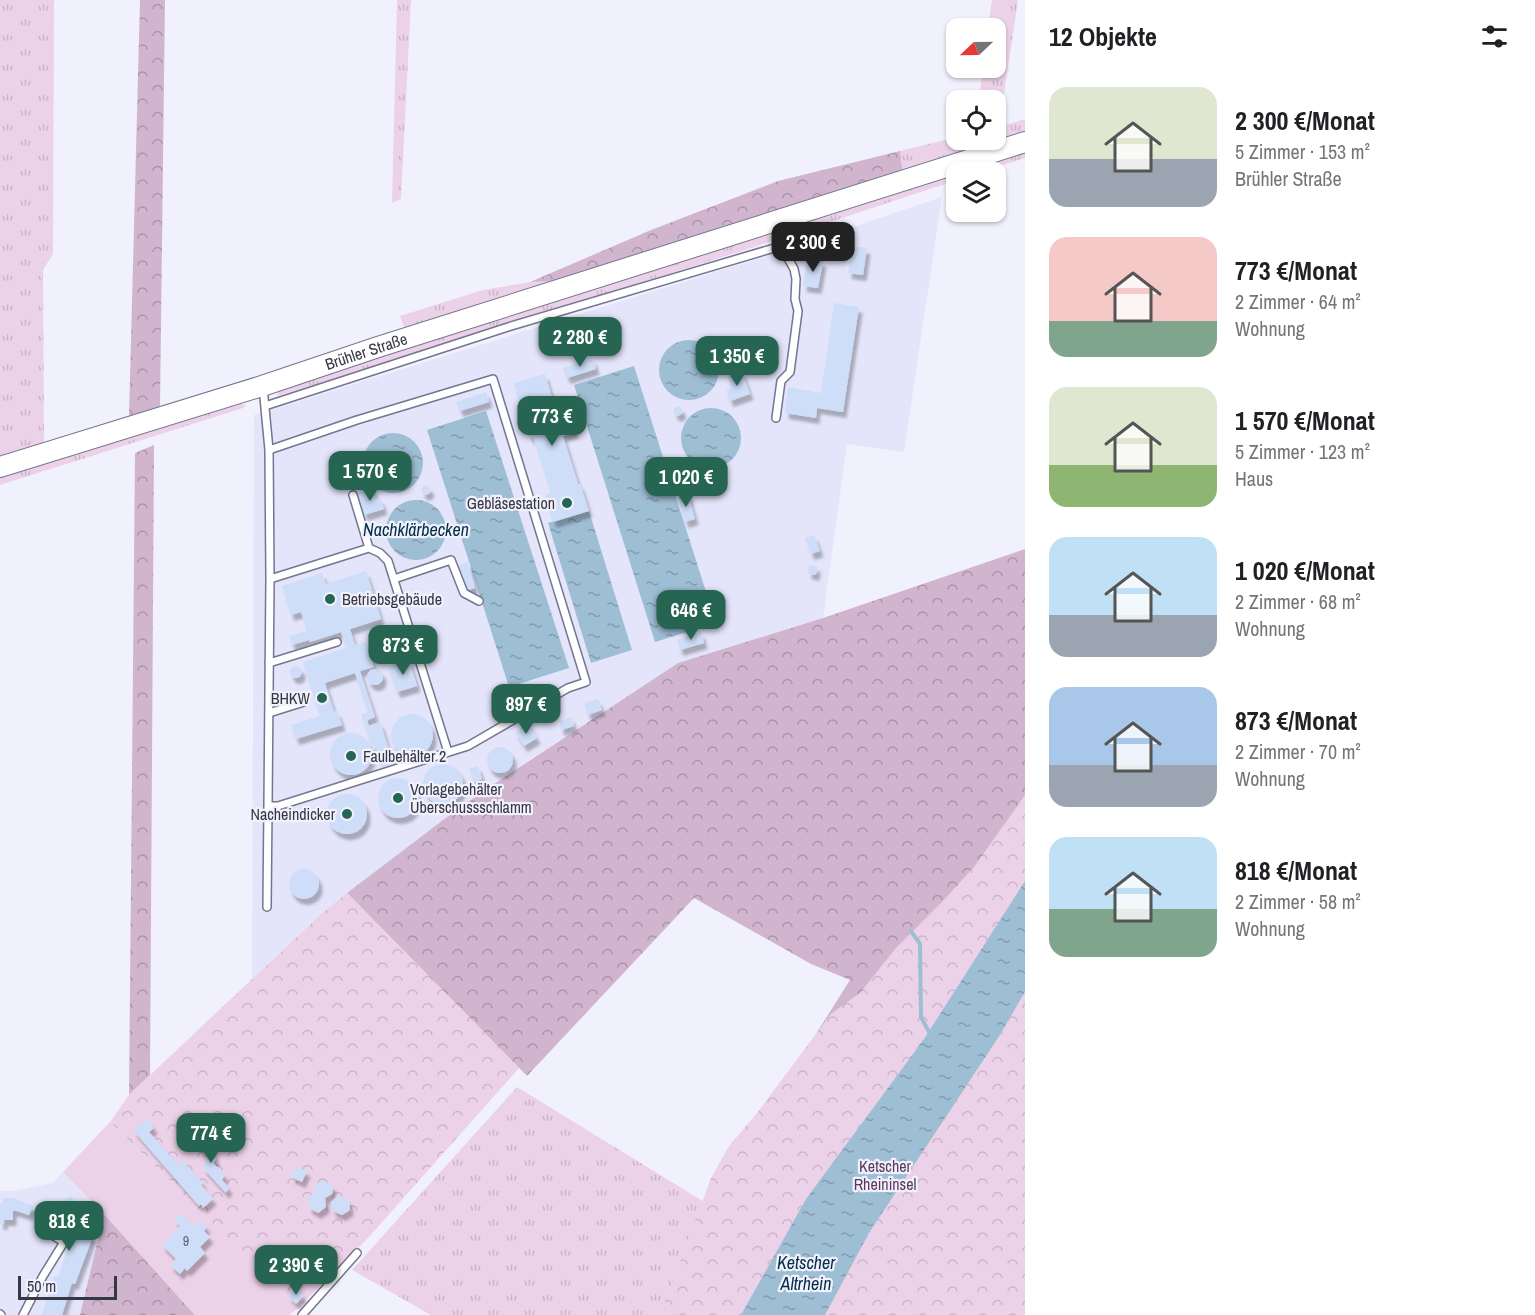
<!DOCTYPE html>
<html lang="de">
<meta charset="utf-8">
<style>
body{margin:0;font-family:"Archivo Narrow",sans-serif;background:#f6f6f6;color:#202124;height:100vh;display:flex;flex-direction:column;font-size:22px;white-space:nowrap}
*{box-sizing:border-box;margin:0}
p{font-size:20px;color:#757577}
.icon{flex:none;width:33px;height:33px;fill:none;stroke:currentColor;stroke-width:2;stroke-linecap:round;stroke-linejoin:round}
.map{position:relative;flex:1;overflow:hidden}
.panel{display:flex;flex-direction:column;background:#fff;width:510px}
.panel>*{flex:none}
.needle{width:39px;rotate:248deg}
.buttons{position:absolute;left:946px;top:18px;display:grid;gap:12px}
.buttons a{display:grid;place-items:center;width:60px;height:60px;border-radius:12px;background:#fff;box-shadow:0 2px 4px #0004;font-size:30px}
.scale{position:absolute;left:18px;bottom:15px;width:99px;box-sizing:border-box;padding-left:6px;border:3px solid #373743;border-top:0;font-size:16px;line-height:21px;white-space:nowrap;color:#373743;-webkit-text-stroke:4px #f1f1fd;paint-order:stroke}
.price{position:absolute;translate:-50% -51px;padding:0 14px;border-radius:12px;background:#256552;color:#fff;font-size:20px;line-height:39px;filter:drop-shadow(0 2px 3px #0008)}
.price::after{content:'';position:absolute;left:50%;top:36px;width:18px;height:14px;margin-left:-9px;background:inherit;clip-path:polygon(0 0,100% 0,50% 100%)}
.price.selected{background:#222;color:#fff}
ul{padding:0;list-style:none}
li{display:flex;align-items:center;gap:18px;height:150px;padding:0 24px}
li span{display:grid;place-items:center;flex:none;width:168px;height:120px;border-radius:18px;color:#555}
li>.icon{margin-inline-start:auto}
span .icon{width:72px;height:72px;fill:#fffc;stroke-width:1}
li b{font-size:26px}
h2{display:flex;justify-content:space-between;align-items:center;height:72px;padding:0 24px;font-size:26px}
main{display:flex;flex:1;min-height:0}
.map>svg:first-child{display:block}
.built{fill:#e4e5fb}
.grass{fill:url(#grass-tufts)}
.forest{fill:url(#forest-crowns)}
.park{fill:url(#park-crowns)}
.pitch{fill:#ecd2e9}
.water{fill:url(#water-ripples)}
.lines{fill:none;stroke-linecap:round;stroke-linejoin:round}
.stream{stroke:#9ebed4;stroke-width:4}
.building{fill:#ceddf8;filter:url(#shadow)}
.lane-casing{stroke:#74758f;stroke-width:10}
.secondary-casing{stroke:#74758f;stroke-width:22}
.lane{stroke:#fff;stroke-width:7}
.secondary{stroke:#fff;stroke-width:20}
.poi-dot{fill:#256552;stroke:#f1f1fd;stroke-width:2}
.labels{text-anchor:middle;stroke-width:4.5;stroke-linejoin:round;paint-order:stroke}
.number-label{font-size:14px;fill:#5d6070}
.street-label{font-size:16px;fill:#373743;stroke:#f1f1fd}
.poi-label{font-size:16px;fill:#373743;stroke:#f1f1fd;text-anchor:end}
.park-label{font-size:16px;fill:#5e375c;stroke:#f1f1fd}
.water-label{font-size:18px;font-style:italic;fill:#022e45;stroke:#f1f1fd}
</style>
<main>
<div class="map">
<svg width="1025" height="1315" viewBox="0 0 1025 1315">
<defs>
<pattern id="grass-tufts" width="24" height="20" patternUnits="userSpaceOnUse" patternTransform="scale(1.5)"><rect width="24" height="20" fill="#ecd2e9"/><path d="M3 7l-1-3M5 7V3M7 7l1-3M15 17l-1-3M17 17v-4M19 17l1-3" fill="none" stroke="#cbb5c9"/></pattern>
<pattern id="forest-crowns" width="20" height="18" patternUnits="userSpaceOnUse" patternTransform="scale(1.5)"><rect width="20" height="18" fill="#d1b5cf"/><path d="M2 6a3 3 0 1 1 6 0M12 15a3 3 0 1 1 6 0" fill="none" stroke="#aa94aa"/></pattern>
<pattern id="park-crowns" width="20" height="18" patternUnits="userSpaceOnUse" patternTransform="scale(1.5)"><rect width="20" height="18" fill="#ecd2e9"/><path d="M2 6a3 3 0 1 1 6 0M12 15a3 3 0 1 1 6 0" fill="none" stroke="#cbb5c9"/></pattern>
<pattern id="water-ripples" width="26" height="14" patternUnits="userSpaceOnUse" patternTransform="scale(1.5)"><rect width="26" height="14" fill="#9ebed4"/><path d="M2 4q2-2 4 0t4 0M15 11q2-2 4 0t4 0" fill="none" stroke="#829bae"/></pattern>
<filter id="shadow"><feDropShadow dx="3.5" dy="6" stdDeviation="1.5" flood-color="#0004"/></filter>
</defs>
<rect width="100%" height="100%" fill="#f1f1fd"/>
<!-- built -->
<path class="built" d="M942 197 904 452 847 444 823 618 678 663 531 759 447 817 321 914 252 979 254 415 764 257Z
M63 1172 104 1214 80 1315H0V1191H12L53 1183Z"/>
<!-- grass -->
<path class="grass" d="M0 0H54L53 254 43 270 44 443 0 456Z
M397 0H411L401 199 392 203Z
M992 0H1018L999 127 1025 119V135L903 175 900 151 957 137V140H996V100H979L983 68H996V28H988Z
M1025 148V158L980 172H957V180L739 252 432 347 354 373 277 396 279 391 285 386 352 366 387 353Z
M559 281 406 333 400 316 483 290 530 282Z
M234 403 246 405 243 408 0 485V474Z
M517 1087 714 1208 666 1315H431L352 1270Z"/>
<!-- forest -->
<path class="forest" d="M140 0H165L160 406 129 416Z
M900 151 903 175 559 281 530 282 651 230 778 181Z
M154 445 150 1075 129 1095 135 453Z
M1025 549V881L792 1072 850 980 811 964 694 898 527 1076 347 893 447 817 488 788 678 663 823 618Z
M104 1214 195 1315H80Z"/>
<!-- park -->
<path class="park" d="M1025 795V1315H660L711 1178 729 1146 757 1113 831 1014 861 992 895 949 941 903 974 867Z
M347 893 519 1068 368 1238 298 1308 110 1122 129 1095 321 914Z"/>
<!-- pitch -->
<path class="pitch" d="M110 1122 298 1308 289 1315H195L104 1214 63 1172Z"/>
<!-- water -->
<path class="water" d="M659 370a30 30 0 1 1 60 0a30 30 0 1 1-60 0Z
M634 366 716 623 655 642 574 385Z
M681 438a30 30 0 1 1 60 0a30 30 0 1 1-60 0Z
M486 411 569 668 509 687 427 430Z
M363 463a30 30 0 1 1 60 0a30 30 0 1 1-60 0Z
M386 530a30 30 0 1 1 60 0a30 30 0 1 1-60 0Z
M589 511 632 650 591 663 548 523Z
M1025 881V992L998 1038 869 1233 825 1315H741L806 1199 924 1039Z"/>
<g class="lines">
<!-- stream -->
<path class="stream" d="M911 931 920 944 921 1017 929 1032"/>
</g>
<!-- building -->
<path class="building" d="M852 246 867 248 863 275 848 273Z
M807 259 823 261 818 288 803 286Z
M834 303 859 307 843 412 817 408 816 418 785 413 788 387 821 393Z
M593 359 596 369 567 378 563 368Z
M742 372 750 394 730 401 726 390 731 388 728 377Z
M545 374 559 420 570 416 575 432 563 436 578 484H580L589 511 553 522 545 495 551 493 533 437 530 438 514 383Z
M486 392 489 402 460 411 456 402Z
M673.5 411a4.5 4.5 0 1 1 9 0a4.5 4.5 0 1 1-9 0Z
M421.5 490a4.5 4.5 0 1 1 9 0a4.5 4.5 0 1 1-9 0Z
M372 488 376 499 380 498 384 509 364 515 357 493Z
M688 494 695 519 685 522 677 497Z
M814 535 820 551 811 554 805 538Z
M468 562 475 588 465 591 458 566Z
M809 565 817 566 816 575 808 573Z
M366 571 381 619 350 629 355 645 366 642 374 667 360 671 375 717 367 720 369 726 380 722 394 765 383 769 376 749 373 750 361 714 368 712 355 673 325 683 334 712 337 711 342 725 296 739 291 725 320 716 303 662 346 648 341 632 310 642 309 640 292 645 289 636 307 631 301 612 291 615 282 586 322 573 326 584Z
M701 632 704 643 680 650 677 640Z
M409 660 417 686 397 692 388 667Z
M290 672a6 6 0 1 1 12 0a6 6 0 1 1-12 0Z
M367 677a8 8 0 1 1 16 0a8 8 0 1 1-16 0Z
M598 699 602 710 588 715 584 703Z
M391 735a21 21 0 1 1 42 0a21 21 0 1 1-42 0Z
M571 717 574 726 561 730 559 721Z
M528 723 537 738 524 746 515 732Z
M330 754a21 21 0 1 1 42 0a21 21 0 1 1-42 0Z
M487 760a13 13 0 1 1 26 0a13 13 0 1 1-26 0Z
M423 784a20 20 0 1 1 40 0a20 20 0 1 1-40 0Z
M478 766 482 779 474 782 469 769Z
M378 798a20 20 0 1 1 40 0a20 20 0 1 1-40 0Z
M327 814a20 20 0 1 1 40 0a20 20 0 1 1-40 0Z
M289 884a15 15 0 1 1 30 0a15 15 0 1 1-30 0Z
M148 1119 154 1128 149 1132 178 1165 183 1161 203 1183 201 1185 213 1199 203 1208 201 1204 199 1206 133 1130Z
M195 1134 212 1151 216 1159 213 1163 225 1175 222 1180 229 1188 226 1193 203 1168 207 1156 191 1138Z
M297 1166 307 1171 302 1182 291 1177Z
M323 1180 333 1186 332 1194 325 1198 326 1207 318 1213 309 1208V1196L316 1192 315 1185Z
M339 1195 349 1200 350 1210 342 1215 333 1211 331 1202Z
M70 1196 97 1223 87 1233 93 1236 75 1284 72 1283 62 1315H42L54 1276 58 1277 72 1236 48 1213 59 1201 62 1204Z
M3 1198H13L33 1206 29 1215 17 1211H13V1220H4V1224H0V1203H3Z
M181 1213 194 1226 200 1220 207 1227 204 1231 210 1237 200 1247 205 1253 187 1271 185 1268 180 1274 170 1265 176 1259 162 1245 180 1226 174 1220Z
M296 1288 304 1296 296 1304 288 1296Z"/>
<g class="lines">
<!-- lane casing -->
<g class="lane-casing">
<path id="lane" d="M263 387 269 450 270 579 268 806H278L468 746 568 688 586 682 493 379 357 420 269 450
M265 406 508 327 781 246 794 269 796 279 795 299 798 311 790 372 781 381 776 418
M353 495 369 548
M270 579 369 548 380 553 388 561 448 752
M394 579 451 560 464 593 479 601
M269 663 337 642
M269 713 304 702
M267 907 268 806
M0 1314 1 1315
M23 1315 43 1276 64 1242 45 1231
M302 1315 357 1253"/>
</g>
<!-- secondary casing -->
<g class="secondary-casing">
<g id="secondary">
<path id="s1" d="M0 467 262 386 378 347 1025 142"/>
</g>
</g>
<!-- lane -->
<use href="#lane" class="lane"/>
<!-- secondary -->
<use href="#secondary" class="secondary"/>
</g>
<!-- markers -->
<g class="poi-dot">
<circle cx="567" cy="503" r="6"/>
<circle cx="330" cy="599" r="6"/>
<circle cx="322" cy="698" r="6"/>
<circle cx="351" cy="756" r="6"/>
<circle cx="398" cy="798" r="6"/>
<circle cx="347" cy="814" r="6"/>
</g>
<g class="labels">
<!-- number labels -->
<g class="number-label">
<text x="186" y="1246">9</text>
</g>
<!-- street labels -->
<g class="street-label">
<text dy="6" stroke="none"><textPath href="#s1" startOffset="384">Brühler Straße</textPath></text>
</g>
<!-- poi labels -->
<g class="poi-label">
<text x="555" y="509">Gebläsestation</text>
<text x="342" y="605" text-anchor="start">Betriebsgebäude</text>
<text x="310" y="704">BHKW</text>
<text x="363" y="762" text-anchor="start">Faulbehälter 2</text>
<text x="410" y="795" text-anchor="start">Vorlagebehälter<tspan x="410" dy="18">Überschussschlamm</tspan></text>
<text x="335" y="820">Nacheindicker</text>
</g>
<!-- park labels -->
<g class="park-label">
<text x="885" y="1172">Ketscher<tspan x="885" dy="18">Rheininsel</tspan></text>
</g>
<!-- water labels -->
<g class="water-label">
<text x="416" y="536">Nachklärbecken</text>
<text x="806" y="1269">Ketscher<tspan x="806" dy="21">Altrhein</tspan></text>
</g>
</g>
</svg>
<div class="buttons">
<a><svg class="needle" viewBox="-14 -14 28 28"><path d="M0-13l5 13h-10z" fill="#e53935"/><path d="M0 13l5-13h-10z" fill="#757577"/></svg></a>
<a><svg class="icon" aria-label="locate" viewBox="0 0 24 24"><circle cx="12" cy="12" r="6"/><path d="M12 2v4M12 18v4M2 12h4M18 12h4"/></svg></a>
<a><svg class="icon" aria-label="layers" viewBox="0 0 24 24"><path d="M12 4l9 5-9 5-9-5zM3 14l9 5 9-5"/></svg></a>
</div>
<div class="scale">50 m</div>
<b class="price selected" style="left:813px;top:273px">2 300 €</b>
<b class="price" style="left:580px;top:368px">2 280 €</b>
<b class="price" style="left:737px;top:387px">1 350 €</b>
<b class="price" style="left:552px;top:447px">773 €</b>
<b class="price" style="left:370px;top:502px">1 570 €</b>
<b class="price" style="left:686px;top:508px">1 020 €</b>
<b class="price" style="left:691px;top:641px">646 €</b>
<b class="price" style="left:403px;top:676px">873 €</b>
<b class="price" style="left:526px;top:735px">897 €</b>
<b class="price" style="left:211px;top:1164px">774 €</b>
<b class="price" style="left:69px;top:1252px">818 €</b>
<b class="price" style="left:296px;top:1296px">2 390 €</b>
</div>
<section class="panel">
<h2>12 Objekte<svg class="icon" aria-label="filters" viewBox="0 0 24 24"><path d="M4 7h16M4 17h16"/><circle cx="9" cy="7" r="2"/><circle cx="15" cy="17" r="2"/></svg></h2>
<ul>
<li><span style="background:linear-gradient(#dfe7d0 60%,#9aa5b1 0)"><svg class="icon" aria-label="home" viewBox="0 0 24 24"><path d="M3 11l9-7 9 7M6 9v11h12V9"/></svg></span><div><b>2 300 €/Monat</b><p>5 Zimmer · 153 m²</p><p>Brühler Straße</p></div></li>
<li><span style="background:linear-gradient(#f6c9c9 70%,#7fa58c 0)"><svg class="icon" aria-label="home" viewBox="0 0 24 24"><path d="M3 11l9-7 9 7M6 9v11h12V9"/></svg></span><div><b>773 €/Monat</b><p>2 Zimmer · 64 m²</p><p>Wohnung</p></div></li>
<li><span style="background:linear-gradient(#dfe7d0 65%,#8fb573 0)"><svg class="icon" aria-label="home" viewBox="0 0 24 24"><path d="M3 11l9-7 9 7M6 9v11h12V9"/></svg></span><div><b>1 570 €/Monat</b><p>5 Zimmer · 123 m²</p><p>Haus</p></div></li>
<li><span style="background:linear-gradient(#bfe0f5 65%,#9aa5b1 0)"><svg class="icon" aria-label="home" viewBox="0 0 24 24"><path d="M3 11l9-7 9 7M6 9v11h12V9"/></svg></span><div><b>1 020 €/Monat</b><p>2 Zimmer · 68 m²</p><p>Wohnung</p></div></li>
<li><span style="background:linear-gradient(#a9c7e8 65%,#9aa5b1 0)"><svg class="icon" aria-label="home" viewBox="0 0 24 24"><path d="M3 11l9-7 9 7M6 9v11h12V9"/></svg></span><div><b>873 €/Monat</b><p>2 Zimmer · 70 m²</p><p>Wohnung</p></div></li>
<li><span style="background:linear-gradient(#bfe0f5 60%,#7fa58c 0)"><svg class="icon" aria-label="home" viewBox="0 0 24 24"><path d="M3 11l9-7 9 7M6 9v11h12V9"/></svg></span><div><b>818 €/Monat</b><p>2 Zimmer · 58 m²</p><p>Wohnung</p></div></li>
</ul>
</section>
</main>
